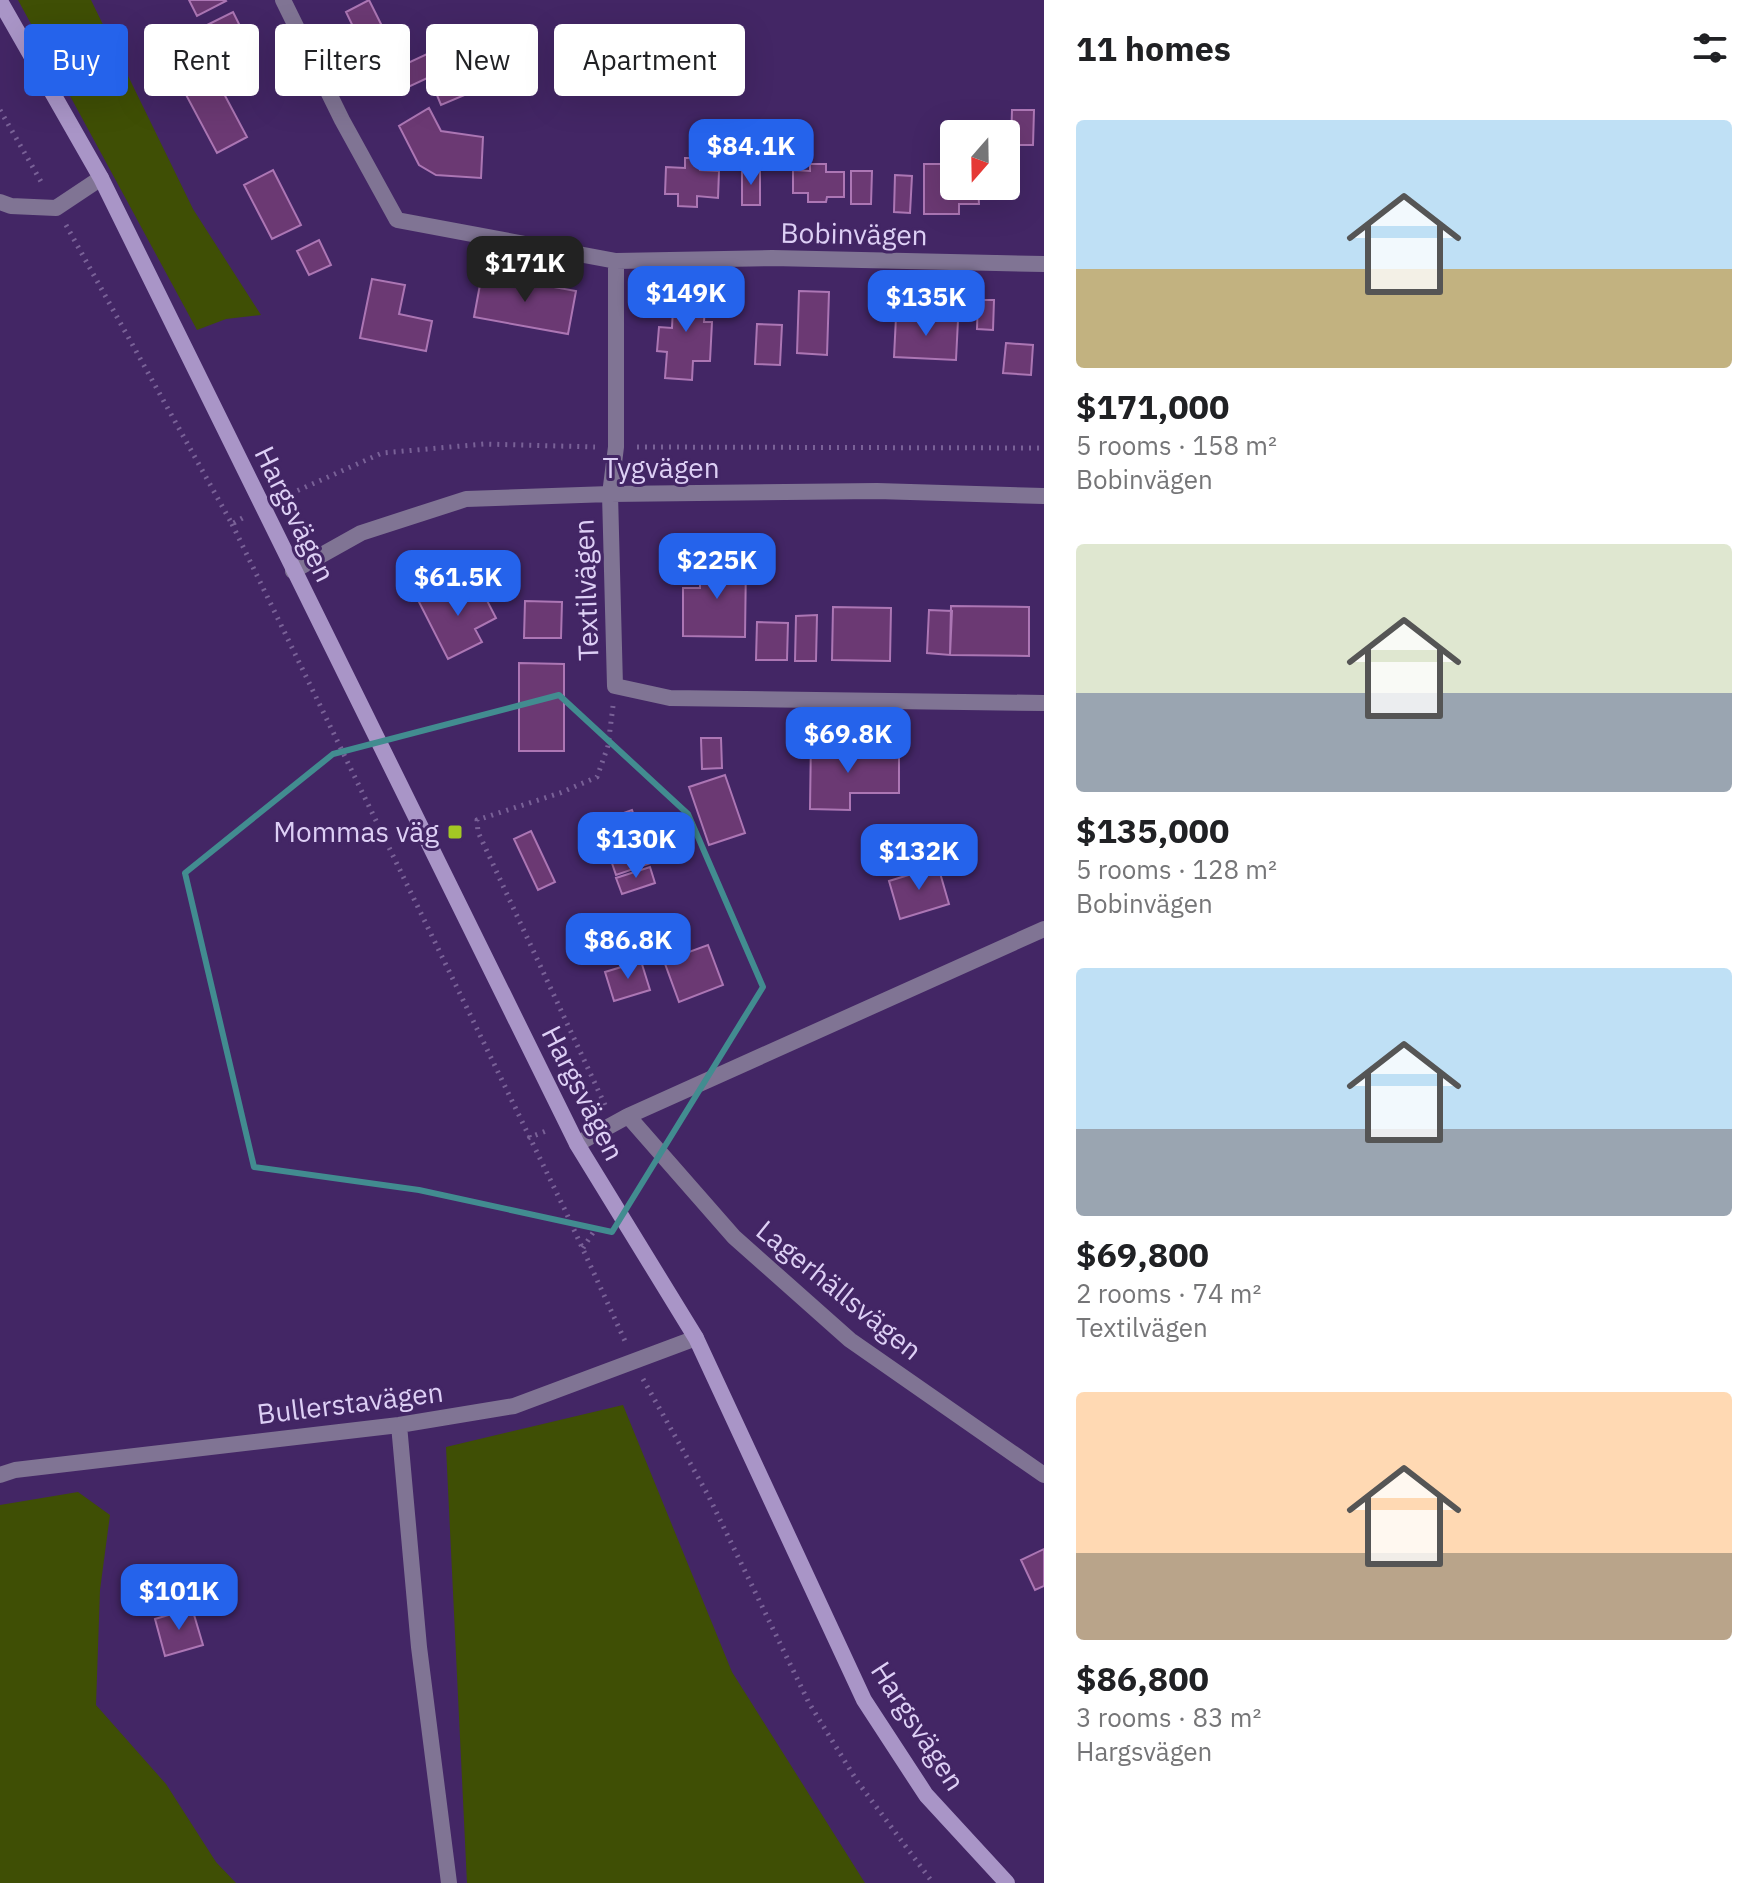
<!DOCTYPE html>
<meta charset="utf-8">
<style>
body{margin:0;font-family:"IBM Plex Sans",sans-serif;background:#f6f6f6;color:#202124;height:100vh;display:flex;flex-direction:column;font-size:30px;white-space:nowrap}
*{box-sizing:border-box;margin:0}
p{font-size:26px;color:#757577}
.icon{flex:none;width:44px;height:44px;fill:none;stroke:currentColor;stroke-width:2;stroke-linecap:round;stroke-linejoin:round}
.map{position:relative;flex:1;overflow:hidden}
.sheet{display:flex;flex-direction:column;background:#fff;width:720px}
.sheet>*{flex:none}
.banner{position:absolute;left:24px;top:24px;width:760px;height:72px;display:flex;gap:16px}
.needle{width:52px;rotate:200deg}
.fabs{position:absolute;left:940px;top:120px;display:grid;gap:16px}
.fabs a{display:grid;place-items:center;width:80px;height:80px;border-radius:8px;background:#fff;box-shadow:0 8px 32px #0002;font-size:40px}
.price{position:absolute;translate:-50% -68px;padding:0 18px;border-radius:16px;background:#2563eb;color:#fff;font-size:26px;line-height:52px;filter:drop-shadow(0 2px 4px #0008)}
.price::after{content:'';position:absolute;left:50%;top:48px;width:24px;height:18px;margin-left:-12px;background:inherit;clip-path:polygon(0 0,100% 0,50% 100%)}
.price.selected{background:#222;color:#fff}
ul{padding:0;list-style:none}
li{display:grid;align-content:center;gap:16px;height:424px;padding:0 32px}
li span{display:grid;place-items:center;height:248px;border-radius:8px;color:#555}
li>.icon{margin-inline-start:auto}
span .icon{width:144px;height:144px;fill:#fffc;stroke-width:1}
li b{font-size:34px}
h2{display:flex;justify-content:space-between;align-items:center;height:96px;padding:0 32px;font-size:34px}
.tag{padding:0 28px;border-radius:8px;background:#fff;box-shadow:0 8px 32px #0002;font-size:28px;line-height:72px}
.tag.selected{background:#2563eb;color:#fff}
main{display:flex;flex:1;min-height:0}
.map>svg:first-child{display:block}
.green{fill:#3f4f05}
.building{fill:#6b3973;stroke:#ac76b4;stroke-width:2}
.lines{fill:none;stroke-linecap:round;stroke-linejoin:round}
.path{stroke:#796197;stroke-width:5;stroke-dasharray:2 6;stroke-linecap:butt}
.street{stroke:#807494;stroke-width:16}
.secondary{stroke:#a995c7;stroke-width:16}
.marked{fill:none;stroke:#428c90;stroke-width:6;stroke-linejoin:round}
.poi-dot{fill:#a4c824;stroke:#432665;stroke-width:3}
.labels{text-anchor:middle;stroke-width:6;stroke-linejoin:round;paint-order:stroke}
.street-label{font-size:28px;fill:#ddcff5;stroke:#432665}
.poi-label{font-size:28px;fill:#ddcff5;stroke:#432665;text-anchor:end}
</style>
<main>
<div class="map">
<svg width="1044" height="1883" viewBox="0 0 1044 1883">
<rect width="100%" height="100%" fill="#432665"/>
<!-- green -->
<path class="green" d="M18 0H91L193 209 261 315 226 319 197 330Z
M623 1405 732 1672 865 1883H467L446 1447Z
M78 1492 110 1515 100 1590 96 1705 166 1784 216 1862 236 1883H0V1505Z"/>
<!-- building -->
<path class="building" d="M189 0H225L226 1 197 16Z
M369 0 396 54 372 66 346 12Z
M233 12 242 30 213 45 203 27Z
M247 38 256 56 227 72 217 54Z
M427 54 436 74 404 89 395 69Z
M458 72 467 94 441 105 432 83Z
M214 75 247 137 217 153 184 91Z
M429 108 441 131 483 137 481 178 436 175 419 165 399 126Z
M1012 110H1034L1033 145H1011Z
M685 158H700V170L719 171 718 198 697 196V207L678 206V194H665L666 167 685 168Z
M810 164H826V172H844V197H827L826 202H808V193H793V170L810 171Z
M924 164H954V186H978L979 204H959V214H924Z
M742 168 760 169V205H742Z
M273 170 301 225 272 239 244 185Z
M851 171H872L871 204H851Z
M895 175 912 176 910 213 894 212Z
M319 240 331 265 309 275 297 251Z
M482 274 576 291 568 334 474 317Z
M372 279 405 285 399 314 432 321 426 351 360 338Z
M674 288 706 290 704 322H712L710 361H693L692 380 665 378 667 352 657 351 659 327 672 328Z
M799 291 829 292 827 355 797 353Z
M978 300H994L993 330 977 329Z
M896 317 958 320 956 360 894 357Z
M757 324 782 325 780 365 755 364Z
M1006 343 1033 345 1031 375 1003 373Z
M700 559 746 560 745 637 683 636V588H700Z
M478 583 496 618 475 629 482 642 448 659 419 602 453 585 457 594Z
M525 601 562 602 561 638H524Z
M951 606 1029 607V656L950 655Z
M833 607 891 608 890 661 832 660Z
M929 610 952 611 950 655 927 653Z
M817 615 816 661H795L796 616Z
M757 622 788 623 787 660H756Z
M519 663 564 664V751H519Z
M701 738H721L722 768 702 769Z
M811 738 838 739V753L899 754V793H850V810L810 809Z
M725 775 745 833 709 845 689 787Z
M632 810 651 863 616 875 598 822Z
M531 831 555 882 538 890 514 839Z
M938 866 949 904 900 919 889 881Z
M650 867 655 883 622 894 616 878Z
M708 945 723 985 679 1002 664 961Z
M641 961 650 990 614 1001 605 972Z
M1044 1549V1586L1035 1590 1021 1560Z
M192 1608 203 1645 165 1656 155 1619Z"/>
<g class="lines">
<!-- path -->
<path class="path" d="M0 110 43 185
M66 225 232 524 246 516
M637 447 1044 448
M283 497 382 453 484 444 595 447
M232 524 564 1208 625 1341
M605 1105 478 832 477 820 560 793 597 777 608 746 613 706
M528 1138 546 1131
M583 1248 596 1228
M643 1379 708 1495 809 1703 857 1781 933 1883"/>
<!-- street -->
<path class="street" d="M283 0 342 120 397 220 616 261 772 258 1044 264
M0 202 11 206 56 208 101 178
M616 261V447L610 494 615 686 670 698 1044 703
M293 571 361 533 466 499 610 494 877 491 1044 496
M628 1116 734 1237 850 1340 1044 1475
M577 1144 628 1116 1044 929
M399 1425 419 1647 449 1883
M0 1475 15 1470 399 1425 514 1406 696 1338"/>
<!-- secondary -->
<path class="secondary" d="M0 1 101 178 577 1144 696 1338 864 1700 926 1795 1007 1883"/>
</g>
<!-- marked area -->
<path class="marked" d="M559 695 688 814 763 987 612 1232 419 1190 254 1167 185 873 333 754Z"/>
<!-- markers -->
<rect class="poi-dot" x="447" y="824" width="16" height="16" rx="4"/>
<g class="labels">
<!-- street labels -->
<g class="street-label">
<text transform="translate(854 234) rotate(1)" y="10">Bobinvägen</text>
<text x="661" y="478">Tygvägen</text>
<text transform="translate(295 514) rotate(64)" y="10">Hargsvägen</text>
<text transform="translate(586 590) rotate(-92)" y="10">Textilvägen</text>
<text transform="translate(583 1093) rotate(63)" y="10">Hargsvägen</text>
<text transform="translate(839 1290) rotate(39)" y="10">Lagerhällsvägen</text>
<text transform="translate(350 1403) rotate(-7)" y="10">Bullerstavägen</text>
<text transform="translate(918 1726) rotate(57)" y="10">Hargsvägen</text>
</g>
<!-- poi labels -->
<g class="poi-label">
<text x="439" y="842">Mommas väg</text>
</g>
</g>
</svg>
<div class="fabs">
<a><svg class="needle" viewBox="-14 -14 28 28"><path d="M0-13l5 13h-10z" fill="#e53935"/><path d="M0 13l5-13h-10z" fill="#757577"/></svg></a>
</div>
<b class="price" style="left:751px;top:187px">$84.1K</b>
<b class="price selected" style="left:525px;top:304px">$171K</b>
<b class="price" style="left:686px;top:334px">$149K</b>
<b class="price" style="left:926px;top:338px">$135K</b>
<b class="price" style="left:717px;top:601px">$225K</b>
<b class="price" style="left:458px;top:618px">$61.5K</b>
<b class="price" style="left:848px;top:775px">$69.8K</b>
<b class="price" style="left:636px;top:880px">$130K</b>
<b class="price" style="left:919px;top:892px">$132K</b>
<b class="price" style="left:628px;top:981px">$86.8K</b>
<b class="price" style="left:179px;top:1632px">$101K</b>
<div class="banner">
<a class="tag selected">Buy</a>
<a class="tag">Rent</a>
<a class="tag">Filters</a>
<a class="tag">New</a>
<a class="tag">Apartment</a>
</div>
</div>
<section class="sheet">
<h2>11 homes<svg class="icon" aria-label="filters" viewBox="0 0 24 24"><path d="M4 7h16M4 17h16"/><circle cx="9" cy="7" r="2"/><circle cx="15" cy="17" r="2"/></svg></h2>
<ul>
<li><span style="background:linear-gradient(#bfe0f5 60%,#c2b280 0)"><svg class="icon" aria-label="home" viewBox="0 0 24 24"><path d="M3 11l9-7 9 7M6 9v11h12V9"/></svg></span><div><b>$171,000</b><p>5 rooms · 158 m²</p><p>Bobinvägen</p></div></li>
<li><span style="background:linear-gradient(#dfe7d0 60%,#9aa5b1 0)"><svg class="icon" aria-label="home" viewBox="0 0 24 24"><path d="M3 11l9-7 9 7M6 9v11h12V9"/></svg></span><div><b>$135,000</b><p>5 rooms · 128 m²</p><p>Bobinvägen</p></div></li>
<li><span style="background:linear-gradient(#bfe0f5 65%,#9aa5b1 0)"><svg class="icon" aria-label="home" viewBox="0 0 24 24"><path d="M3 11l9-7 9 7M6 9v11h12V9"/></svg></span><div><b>$69,800</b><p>2 rooms · 74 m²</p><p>Textilvägen</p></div></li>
<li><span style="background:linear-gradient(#ffd9b3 65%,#b9a48a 0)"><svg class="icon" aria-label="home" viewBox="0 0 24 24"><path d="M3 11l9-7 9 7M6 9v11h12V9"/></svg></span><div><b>$86,800</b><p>3 rooms · 83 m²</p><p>Hargsvägen</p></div></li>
</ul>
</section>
</main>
